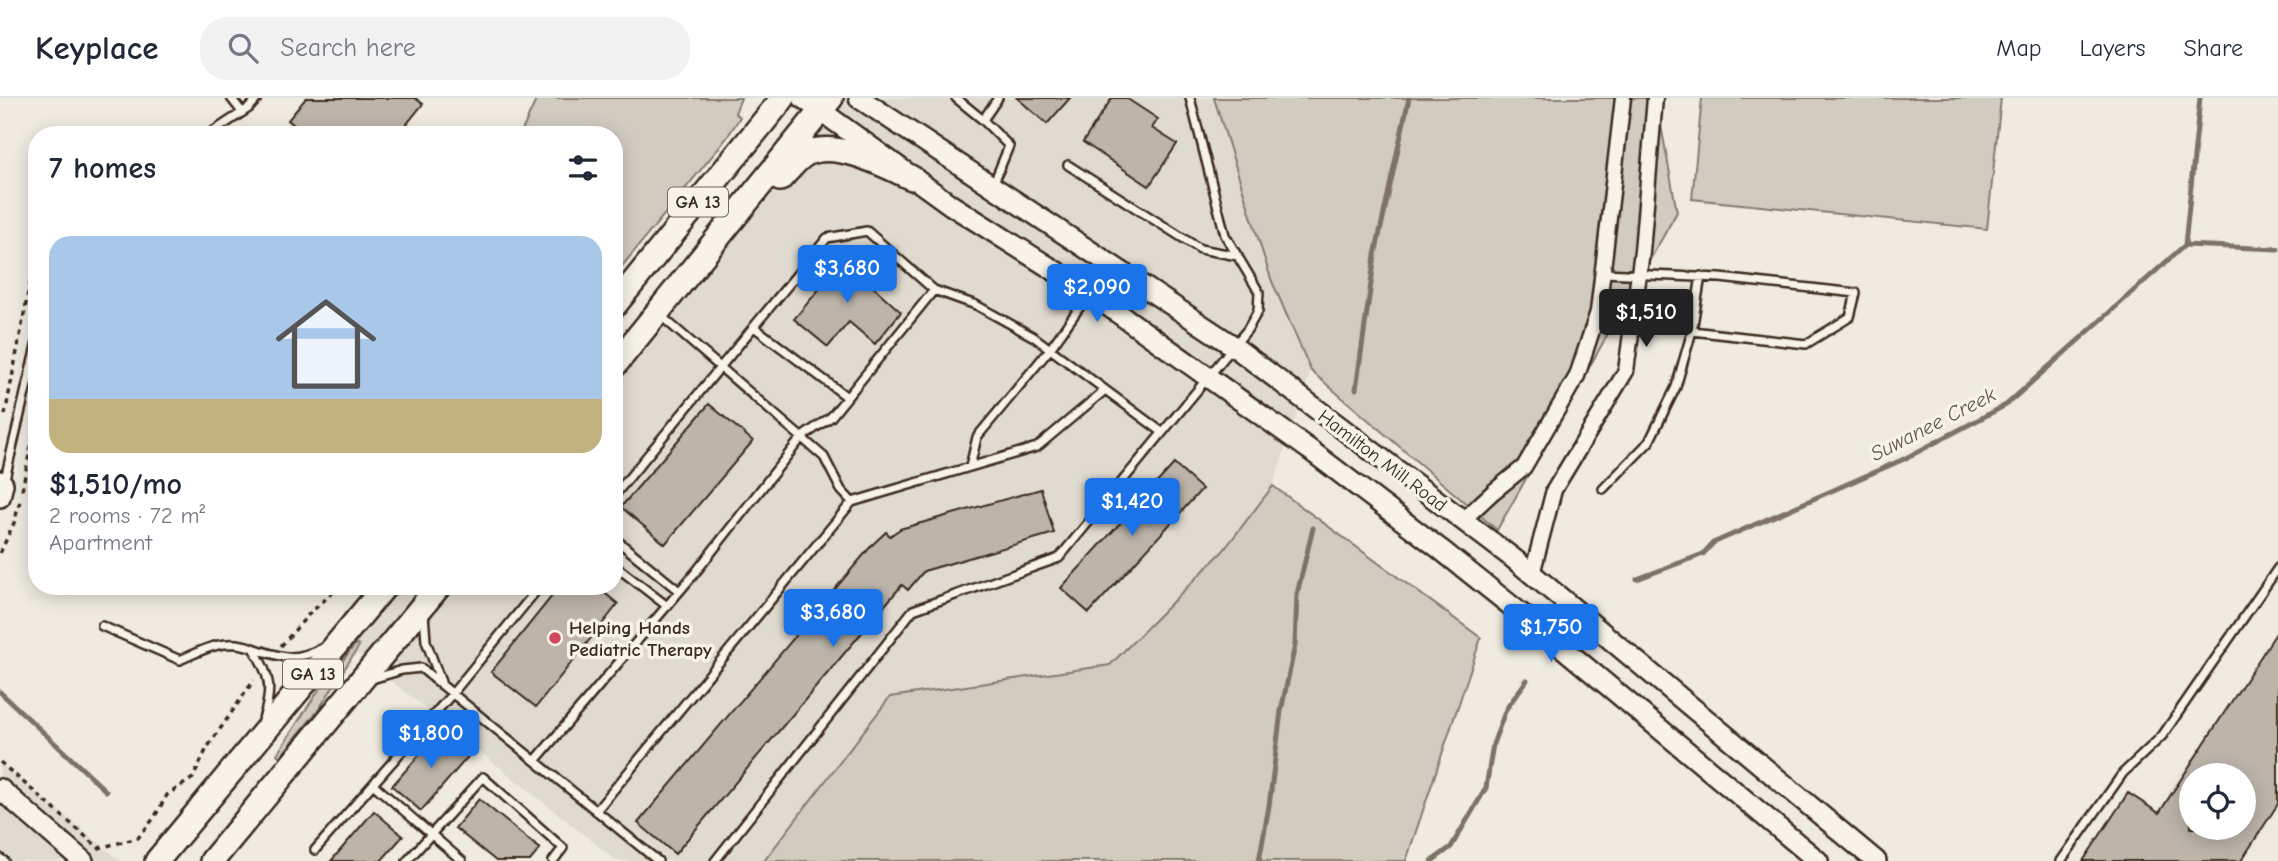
<!DOCTYPE html>
<meta charset="utf-8">
<style>
body{margin:0;font-family:"Comic Neue",sans-serif;background:#f2f2f3;color:#1f2937;height:100vh;display:flex;flex-direction:column;font-size:26px;white-space:nowrap}
*{box-sizing:border-box;margin:0}
p{font-size:23px;color:#747a83}
.icon{flex:none;width:38px;height:38px;fill:none;stroke:currentColor;stroke-width:2;stroke-linecap:round;stroke-linejoin:round}
.map{position:relative;flex:1;overflow:hidden}
.side{position:absolute;left:28px;top:28px;width:595px;height:469px;display:flex;flex-direction:column;background:#fff;border-radius:28px;box-shadow:0 4px 18px #0003}
.side>*{flex:none}
.buttons{position:absolute;left:2179px;top:665px;display:grid;gap:14px}
.buttons a{display:grid;place-items:center;width:77px;height:77px;border-radius:50%;background:#fff;box-shadow:0 4px 18px #0003;font-size:35px}
.price{position:absolute;translate:-50% -60px;padding:0 16px;border-radius:7px;background:#1a73e8;color:#fff;font-size:23px;line-height:46px;filter:drop-shadow(0 2px 4px #0008)}
.price::after{content:'';position:absolute;left:50%;top:42px;width:21px;height:16px;margin-left:-10px;background:inherit;clip-path:polygon(0 0,100% 0,50% 100%)}
.price.on{background:#222;color:#fff}
ul{padding:0;list-style:none}
li{display:grid;align-content:center;gap:14px;height:371px;padding:0 21px}
li+li{border-top:2px solid #e0e1e3}
li span{display:grid;place-items:center;height:217px;border-radius:21px;color:#555}
li>.icon{margin-inline-start:auto}
span .icon{width:126px;height:126px;fill:#fffc;stroke-width:1}
li b{font-size:30px}
h2{display:flex;justify-content:space-between;align-items:center;height:84px;padding:0 21px;font-size:30px}
header{display:flex;align-items:center;gap:42px;box-sizing:border-box;height:98px;padding:0 35px;background:#fff;border-bottom:2px solid #e0e1e3}
header strong{font-size:33px}
nav{display:flex;gap:38px;margin-inline-start:auto;font-size:24px}
.search{width:490px;height:63px;background:#f2f2f3;display:flex;align-items:center;gap:18px;box-sizing:border-box;padding:0 24px;border-radius:28px;color:#747a83;font-size:26px}
.map>svg:first-child{display:block}
.built{fill:#e0dbd0}
.green{fill:#d1cbc0;stroke:#867a6f;stroke-width:2}
.lines{fill:none;stroke-linecap:round;stroke-linejoin:round}
.stream{stroke:#7e7266;stroke-width:5}
.building{fill:#bdb5aa;stroke:#3b2a1e;stroke-width:2;fill-rule:evenodd}
.lane-casing{stroke:#3b2a1e;stroke-width:12}
.street-casing{stroke:#3b2a1e;stroke-width:19}
.secondary-casing{stroke:#3b2a1e;stroke-width:24}
.primary-casing{stroke:#3b2a1e;stroke-width:28}
.path{stroke:#3b2a1e;stroke-width:3.5;stroke-dasharray:5 5;stroke-linecap:butt}
.lane{stroke:#f7f3e8;stroke-width:7}
.street{stroke:#f7f3e8;stroke-width:14}
.secondary{stroke:#f7f3e8;stroke-width:19}
.primary{stroke:#f7f3e8;stroke-width:23}
.poi-dot{fill:#d1495b;stroke:#f7f3e8;stroke-width:2.5}
.labels{text-anchor:middle;stroke-width:7;stroke-linejoin:round;paint-order:stroke}
.shield{fill:#f7f3e8;stroke:#73665b;stroke-width:2}
.shield-label{font-size:18px;font-weight:bold;fill:#3b2a1e}
.street-label{font-size:19px;fill:#3b2a1e;stroke:#f7f3e8}
.poi-label{font-size:19px;font-weight:bold;fill:#3b2a1e;stroke:#f7f3e8;text-anchor:start}
.water-label{font-size:21px;font-style:italic;fill:#625448;stroke:#f7f3e8}
</style>
<header>
<strong>Keyplace</strong>
<div class="search"><svg class="icon" aria-label="search" viewBox="0 0 24 24"><circle cx="10" cy="10" r="6"/><path d="M15 15l6 6"/></svg>Search here</div>
<nav><a>Map</a><a>Layers</a><a>Share</a></nav>
</header>
<div class="map">
<svg width="2278" height="763" viewBox="0 0 2278 763">
<rect width="100%" height="100%" fill="#efebe0"/>
<filter id="ink" filterUnits="userSpaceOnUse"><feTurbulence type="fractalNoise" baseFrequency=".0143" numOctaves="2"/><feDisplacementMap in="SourceGraphic" scale="14" xChannelSelector="R" yChannelSelector="G"/><feConvolveMatrix kernelMatrix="1 2 1 2 8 2 1 2 1" color-interpolation-filters="sRGB"/></filter>
<g filter="url(#ink)">
<!-- built -->
<path class="built" d="M827 0H1214L1271 181 1311 273 1273 388 1223 453 1110 567 890 599 764 763H617L350 550 403 488H614V245Z
M0 665 121 763H0Z"/>
<!-- green -->
<path class="green" d="M537 0H741L735 15 740 19 726 41 614 178V37H520Z
M1214 0H1656L1677 114 1497 432 1311 273 1271 181Z
M1702 0H2001L1987 131 1692 101Z
M1273 388 1481 540 1406 763H764L890 599 1110 567 1223 453Z
M356 546 359 548 319 611 280 659 277 656 316 596Z"/>
<g class="lines">
<!-- stream -->
<path class="stream" d="M2185 147 2278 151
M1356 291 1375 157 1409 0
M1637 481 1703 456 1713 445 1904 361 2006 307 2185 147 2200 0
M0 594 106 693
M1259 763 1269 708 1281 613 1295 547 1297 496 1313 430
M1432 763 1451 749 1486 690 1493 646 1506 611 1527 582"/>
</g>
<!-- building -->
<path class="building" d="M306 0H415L423 6 398 37 388 31 383 37H306L288 22Z
M1017 0H1070L1047 26Z
M1112 0H1126L1158 21 1152 30 1177 46 1149 88 1083 44Z
M856 158 857 174 901 214 875 246 849 224 828 249 794 221 832 176 830 159Z
M709 306 753 343 665 446 621 409Z
M1174 366 1202 391 1089 515 1061 490Z
M1041 391 1054 435 924 473 908 492 902 487 675 756 638 725 872 447 886 434 890 438 900 431Z
M560 488H596L618 506 536 609 491 574Z
M2278 532V706L2241 763H2083L2128 695 2159 715ZM2191 677H2244V730H2191Z
M442 631 471 655 421 713 392 688Z
M479 701 540 751 530 763H496L455 730Z
M374 713 403 738 381 763H331Z"/>
<g class="lines">
<!-- lane casing -->
<g class="lane-casing">
<path id="lane" d="M231 0 242 14
M956 0 983 22 1009 48 993 87
M983 22 998 0
M208 37 249 10 258 0
M1068 67 1200 151 1238 158
M1603 175 1720 180 1856 195 1850 219 1806 246 1692 233 1676 289 1649 344 1603 391
M660 217 824 359 841 392 852 404 1037 349 1105 292
M754 229 847 299
M1692 233 1701 178
M970 369 977 339 1050 251 1089 196
M4 385 37 244
M614 398 827 140 867 133 934 192 976 207 1034 239 1162 334
M614 440 679 493
M614 467 667 508
M424 515 426 543 441 584
M102 528 180 562C204 551 226 539 253 550
M372 581 402 572 421 570 658 763
M262 624C273 592 271 578 253 550 282 560 294 564 323 550
M535 663 695 475 802 339 831 319 934 192
M373 686 462 763
M596 713 852 404
M315 752 452 596 540 488
M0 760 4 763
M407 763 483 679 563 750 553 763
M715 763 913 512 1059 460 1247 232 1258 213 1259 194 1225 137 1190 0
M2061 763 2123 675 2162 638 2278 470"/>
</g>
<!-- street casing -->
<g class="street-casing">
<path id="street" d="M1463 422 1493 394 1524 369 1577 278 1598 214 1623 0
M1532 476 1554 392 1626 273 1642 153 1655 0"/>
</g>
<!-- secondary casing -->
<g class="secondary-casing">
<path id="secondary" d="M803 0 951 107 1090 195 1310 352 1440 451 1539 530 1818 763
M859 0 1232 247 1514 461 1876 763
M0 383 3 386 0 399
M0 691 83 763"/>
</g>
<!-- primary casing -->
<g class="primary-casing">
<path id="primary" d="M780 81C788 73 798 59 808 55 838 42 885 68 912 80
M614 208 783 0
M614 268 831 0
M157 763 385 488
M212 763 439 488"/>
</g>
<!-- path -->
<path class="path" d="M5 317 32 174 37 163
M22 392 37 318
M0 455 14 425 20 403
M281 548 309 516 340 488
M0 664 99 750 138 740 154 720 167 697 193 680 207 650 254 582"/>
<!-- lane -->
<use href="#lane" class="lane"/>
<!-- street -->
<use href="#street" class="street"/>
<!-- secondary -->
<use href="#secondary" class="secondary"/>
<!-- primary -->
<use href="#primary" class="primary"/>
</g>
</g>
<!-- markers -->
<circle class="poi-dot" cx="555" cy="540" r="7"/>
<g class="labels">
<!-- shield labels -->
<g class="shield">
<rect x="668" y="89.5" width="60" height="29" rx="5"/>
<rect x="283" y="561.5" width="60" height="29" rx="5"/>
</g>
<g class="shield-label">
<text x="698" y="110">GA 13</text>
<text x="313" y="582">GA 13</text>
</g>
<!-- street labels -->
<g class="street-label">
<text transform="translate(1383 362) rotate(37)" y="7">Hamilton Mill Road</text>
</g>
<!-- poi labels -->
<g class="poi-label">
<text x="569" y="536">Helping Hands<tspan x="569" dy="22">Pediatric Therapy</tspan></text>
</g>
<!-- water labels -->
<g class="water-label">
<text transform="translate(1933 326) rotate(-27)" y="7">Suwanee Creek</text>
</g>
</g>
</svg>
<div class="buttons">
<a><svg class="icon" aria-label="locate" viewBox="0 0 24 24"><circle cx="12" cy="12" r="6"/><path d="M12 2v4M12 18v4M2 12h4M18 12h4"/></svg></a>
</div>
<b class="price" style="left:847px;top:207px">$3,680</b>
<b class="price" style="left:1097px;top:226px">$2,090</b>
<b class="price on" style="left:1646px;top:251px">$1,510</b>
<b class="price" style="left:1132px;top:440px">$1,420</b>
<b class="price" style="left:833px;top:551px">$3,680</b>
<b class="price" style="left:1551px;top:566px">$1,750</b>
<b class="price" style="left:431px;top:672px">$1,800</b>
<section class="side">
<h2>7 homes<svg class="icon" aria-label="filters" viewBox="0 0 24 24"><path d="M4 7h16M4 17h16"/><circle cx="9" cy="7" r="2"/><circle cx="15" cy="17" r="2"/></svg></h2>
<ul>
<li><span style="background:linear-gradient(#a9c7e8 75%,#c2b280 0)"><svg class="icon" aria-label="home" viewBox="0 0 24 24"><path d="M3 11l9-7 9 7M6 9v11h12V9"/></svg></span><div><b>$1,510/mo</b><p>2 rooms · 72 m²</p><p>Apartment</p></div></li>
</ul>
</section>
</div>
